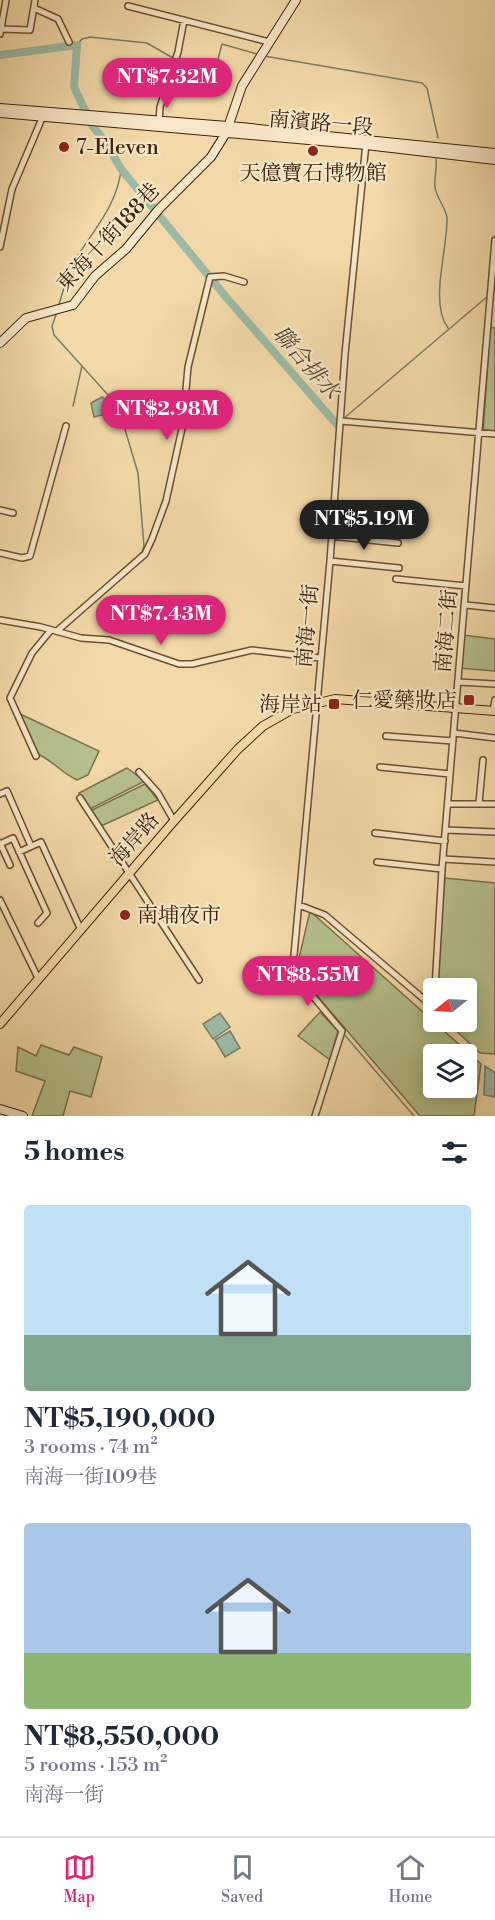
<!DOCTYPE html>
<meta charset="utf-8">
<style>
body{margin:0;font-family:"Libre Bodoni","Noto Serif TC",serif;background:#f2f2f3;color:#1f2937;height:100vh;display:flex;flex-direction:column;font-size:22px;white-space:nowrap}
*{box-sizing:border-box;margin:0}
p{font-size:20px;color:#747a83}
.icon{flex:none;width:33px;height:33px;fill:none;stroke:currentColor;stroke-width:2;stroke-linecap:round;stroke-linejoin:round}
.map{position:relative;height:1116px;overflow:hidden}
.sheet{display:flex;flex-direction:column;background:#fff;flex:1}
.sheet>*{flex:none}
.needle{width:39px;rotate:252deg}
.tools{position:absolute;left:423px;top:978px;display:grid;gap:12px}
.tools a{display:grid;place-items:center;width:54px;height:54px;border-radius:6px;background:#fff;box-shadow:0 3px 15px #0003;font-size:30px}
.price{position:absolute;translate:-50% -51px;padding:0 14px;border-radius:21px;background:#db2777;color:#fff;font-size:20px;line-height:39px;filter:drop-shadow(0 2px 3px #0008)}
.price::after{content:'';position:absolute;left:50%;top:36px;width:18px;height:14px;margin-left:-9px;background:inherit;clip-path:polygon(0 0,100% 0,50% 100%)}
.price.on{background:#222;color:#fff}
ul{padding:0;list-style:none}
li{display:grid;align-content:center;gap:12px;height:318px;padding:0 24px}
li span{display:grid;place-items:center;height:186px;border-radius:6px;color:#555}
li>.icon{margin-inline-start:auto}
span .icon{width:108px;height:108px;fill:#fffc;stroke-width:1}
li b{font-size:26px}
h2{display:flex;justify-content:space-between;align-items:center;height:72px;padding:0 24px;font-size:26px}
.menu{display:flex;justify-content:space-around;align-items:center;height:84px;border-top:2px solid #e0e1e3;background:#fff;font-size:16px;color:#747a83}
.menu a{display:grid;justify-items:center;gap:3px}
.menu .on{color:#db2777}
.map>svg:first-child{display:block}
.green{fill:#b5c08c;stroke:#7a714a;stroke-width:1.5;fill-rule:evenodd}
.water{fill:#9cbaa5;stroke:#777d67;stroke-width:1.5}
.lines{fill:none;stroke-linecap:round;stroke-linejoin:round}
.stream{stroke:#777d67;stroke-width:1.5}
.river{stroke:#9cbaa5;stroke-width:8}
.street-casing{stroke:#6c5031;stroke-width:8}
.secondary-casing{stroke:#3f2209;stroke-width:10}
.primary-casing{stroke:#3f2209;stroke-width:10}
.street{stroke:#f7e6c7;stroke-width:5}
.secondary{stroke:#f7e6c7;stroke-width:8}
.primary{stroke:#f3d9a9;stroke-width:8}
.poi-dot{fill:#8f2418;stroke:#f7e6c7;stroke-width:2}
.labels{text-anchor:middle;stroke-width:4.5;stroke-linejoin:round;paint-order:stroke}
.street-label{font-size:21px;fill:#3f2209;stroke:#f7e6c7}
.poi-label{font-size:21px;fill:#3f2209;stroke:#f7e6c7;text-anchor:start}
.water-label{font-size:22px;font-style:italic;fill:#564830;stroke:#f7e6c7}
</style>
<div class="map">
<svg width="495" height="1116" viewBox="0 0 495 1116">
<rect width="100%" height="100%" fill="#f3d9a9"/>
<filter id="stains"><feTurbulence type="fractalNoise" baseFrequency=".00333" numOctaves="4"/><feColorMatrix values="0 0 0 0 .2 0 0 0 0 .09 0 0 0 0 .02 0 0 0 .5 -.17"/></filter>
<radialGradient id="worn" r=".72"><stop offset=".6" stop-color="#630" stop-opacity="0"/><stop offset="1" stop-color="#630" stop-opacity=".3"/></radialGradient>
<!-- green -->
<path class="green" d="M490 327 495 328V435L483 434Z
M463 635 495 639V671L459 668Z
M18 713 99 751 88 775 77 780C60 772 55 762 36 753Z
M127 768 145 781 88 810 79 793Z
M145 784 158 800 101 826 90 811Z
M445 878 495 883V1054L480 1053 447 1022H466V988H436Z
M310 911 481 1064 474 1116H420L296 971ZM434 1054H466V1088H434Z
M320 1012 338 1031 330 1060 298 1036Z
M41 1045 69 1055 74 1047 102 1057 91 1097 70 1091 63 1116H32L45 1081 16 1071 18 1047 36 1056Z"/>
<!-- water -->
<path class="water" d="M102 397 109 402 113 412 94 417 91 403Z
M220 1013 230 1027 213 1039 203 1024Z
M230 1031 240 1048 225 1057 215 1040Z
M485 1066 495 1073V1097L484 1095Z"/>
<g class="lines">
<!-- stream -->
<path class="stream" d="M77 45 82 39 90 37 147 43 173 58
M264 56 422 83 427 88 438 138
M179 60 215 70 222 44 257 54
M436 159C437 169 434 179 435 187 436 198 446 207 447 218 448 248 429 303 448 328
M59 304C64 289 67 273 75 260 93 231 118 204 121 169
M57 312 52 326 54 335 118 406 138 473 144 546 142 552 60 625
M73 406 82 366
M343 419 488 296
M343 1033 414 1116"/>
<!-- river -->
<path class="river" d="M0 55 77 45 74 87 89 119
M91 124 106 143 121 169 226 297 339 427"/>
<!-- street casing -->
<g class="street-casing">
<path id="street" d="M128 6 269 42
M34 8 58 19 69 42
M2 29 30 30 35 0
M0 34 6 0
M159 122 160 107 178 52 184 20
M0 247 12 189 43 116
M341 421 495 434
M333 509 402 513
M0 510 13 513
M331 536 398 543
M0 553 22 558 30 556 66 426
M330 561 399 568
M396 579 466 586
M466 605 495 608
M0 620 41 627 81 638 109 640 179 664H192L252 650 320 658
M57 631 145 554 152 539 166 501 183 424 188 367 210 277 224 276 244 282
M458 682 495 684
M493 710 495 700
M454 733 495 738
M386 736 453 741
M36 756 10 698 32 653 51 630
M380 767 450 774
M139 772 158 793 174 821
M0 794 7 791 31 846
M80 798 199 980
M479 803 483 760
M448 804H495
M446 830 495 832
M375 833 445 841
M0 843 10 865
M0 844 13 838 47 913 38 923
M19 852 41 842 80 928
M443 859 495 862
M377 862 442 869
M0 900 39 980
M299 905 325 915 426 1001 434 1004
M435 988 442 869 495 240
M315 1116 342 1031 294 974 293 966 330 561 345 354 366 143"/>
</g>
<!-- secondary casing -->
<g class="secondary-casing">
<path id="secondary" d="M0 108 240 127 495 153
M0 113 366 145 495 160
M0 343 26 318 73 305 95 276 126 249 159 209 211 157 226 133 242 86 296 0
M0 1109 23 1116"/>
</g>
<!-- primary casing -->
<g class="primary-casing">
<path id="primary" d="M0 1024 174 821 238 749 263 726 293 709 335 699 495 711"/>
</g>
<!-- street -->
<use href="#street" class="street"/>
<!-- secondary -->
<use href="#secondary" class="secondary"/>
<!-- primary -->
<use href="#primary" class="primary"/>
</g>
<!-- markers -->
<g class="poi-dot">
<circle cx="64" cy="147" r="6"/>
<circle cx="313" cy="151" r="6"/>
<rect x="463" y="694" width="12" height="12" rx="3"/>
<rect x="328" y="698" width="12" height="12" rx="3"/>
<circle cx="125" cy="915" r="6"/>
</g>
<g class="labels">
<!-- street labels -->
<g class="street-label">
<text transform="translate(321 123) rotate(5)" y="7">南濱路一段</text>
<text transform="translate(108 237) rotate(-47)" y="7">東海十街188巷</text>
<text transform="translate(307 626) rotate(-85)" y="7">南海一街</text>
<text transform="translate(446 631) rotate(-85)" y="7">南海二街</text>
<text transform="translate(134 839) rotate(-49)" y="7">海岸路</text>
</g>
<!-- poi labels -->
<g class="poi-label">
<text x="76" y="154">7-Eleven</text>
<text x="313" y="180" text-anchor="middle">天億寶石博物館</text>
<text x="457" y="707" text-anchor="end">仁愛藥妝店</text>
<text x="322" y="711" text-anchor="end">海岸站</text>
<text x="137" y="922">南埔夜市</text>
</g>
<!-- water labels -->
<g class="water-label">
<text transform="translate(307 362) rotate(49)" y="8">聯合排水</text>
</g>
</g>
<rect width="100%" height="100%" filter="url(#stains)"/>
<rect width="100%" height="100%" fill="url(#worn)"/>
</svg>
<div class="tools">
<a><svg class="needle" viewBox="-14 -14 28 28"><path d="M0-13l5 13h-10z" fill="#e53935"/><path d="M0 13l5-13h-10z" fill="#747a83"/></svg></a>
<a><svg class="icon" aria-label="layers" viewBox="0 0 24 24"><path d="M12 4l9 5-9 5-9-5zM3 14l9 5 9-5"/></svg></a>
</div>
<b class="price" style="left:167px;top:109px">NT$7.32M</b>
<b class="price" style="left:167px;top:441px">NT$2.98M</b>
<b class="price on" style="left:364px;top:551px">NT$5.19M</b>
<b class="price" style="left:161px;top:646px">NT$7.43M</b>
<b class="price" style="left:308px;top:1007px">NT$8.55M</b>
</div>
<section class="sheet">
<h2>5 homes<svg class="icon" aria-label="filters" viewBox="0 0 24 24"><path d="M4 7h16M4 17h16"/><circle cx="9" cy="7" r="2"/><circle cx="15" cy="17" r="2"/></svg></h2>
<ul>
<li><span style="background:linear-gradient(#bfe0f5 70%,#7fa58c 0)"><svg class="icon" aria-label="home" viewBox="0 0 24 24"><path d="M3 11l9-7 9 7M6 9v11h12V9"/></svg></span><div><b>NT$5,190,000</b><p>3 rooms · 74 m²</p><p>南海一街109巷</p></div></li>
<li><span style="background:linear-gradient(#a9c7e8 70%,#8fb573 0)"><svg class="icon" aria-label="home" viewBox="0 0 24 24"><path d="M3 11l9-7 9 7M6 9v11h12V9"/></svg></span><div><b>NT$8,550,000</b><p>5 rooms · 153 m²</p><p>南海一街</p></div></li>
</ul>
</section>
<nav class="menu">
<a class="on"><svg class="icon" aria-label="map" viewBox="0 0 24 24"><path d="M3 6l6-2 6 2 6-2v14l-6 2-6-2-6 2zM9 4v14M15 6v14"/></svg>Map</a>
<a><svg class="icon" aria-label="saved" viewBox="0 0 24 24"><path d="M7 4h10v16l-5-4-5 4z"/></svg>Saved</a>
<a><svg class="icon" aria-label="home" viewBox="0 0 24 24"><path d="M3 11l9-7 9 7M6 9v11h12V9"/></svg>Home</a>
</nav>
